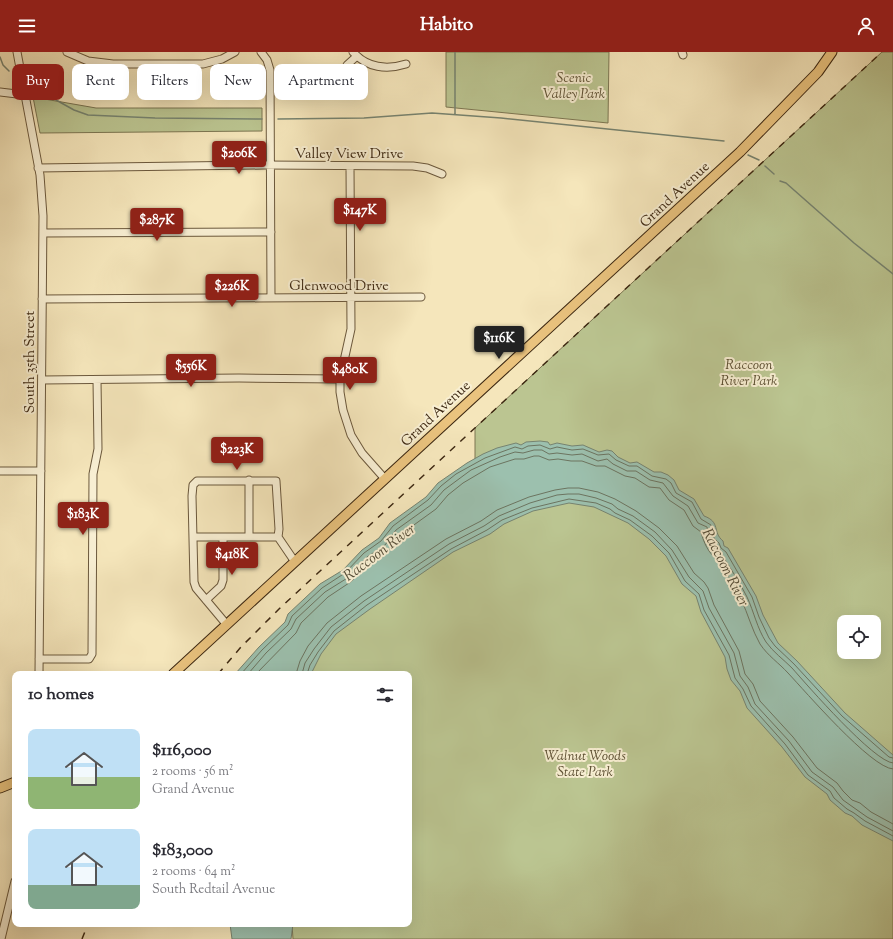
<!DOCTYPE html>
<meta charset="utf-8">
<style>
body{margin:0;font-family:"Sorts Mill Goudy",serif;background:#f2f2f3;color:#2b2b33;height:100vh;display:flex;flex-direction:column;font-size:15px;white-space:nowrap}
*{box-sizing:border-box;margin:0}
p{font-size:13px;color:#7c7c81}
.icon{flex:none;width:22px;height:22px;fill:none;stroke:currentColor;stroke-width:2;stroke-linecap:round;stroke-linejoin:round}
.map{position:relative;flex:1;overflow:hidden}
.drawer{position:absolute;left:12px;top:619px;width:400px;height:256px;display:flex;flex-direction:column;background:#fff;border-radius:8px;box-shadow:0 4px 16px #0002}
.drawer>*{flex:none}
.top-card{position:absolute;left:12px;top:12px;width:400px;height:36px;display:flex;gap:8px}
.fabs{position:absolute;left:837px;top:563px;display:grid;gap:8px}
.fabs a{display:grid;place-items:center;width:44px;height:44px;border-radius:8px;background:#fff;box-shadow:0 4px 16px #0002;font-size:20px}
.price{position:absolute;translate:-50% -34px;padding:0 9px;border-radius:4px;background:#8f2418;color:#fff;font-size:13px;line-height:26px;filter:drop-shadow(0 1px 2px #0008)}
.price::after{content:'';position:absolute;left:50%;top:24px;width:12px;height:9px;margin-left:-6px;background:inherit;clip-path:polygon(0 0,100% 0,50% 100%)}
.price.selected{background:#222;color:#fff}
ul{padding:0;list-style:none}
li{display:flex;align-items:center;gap:12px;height:100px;padding:0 16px}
li span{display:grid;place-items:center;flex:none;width:112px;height:80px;border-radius:8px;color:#555}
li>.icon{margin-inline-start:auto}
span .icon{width:48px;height:48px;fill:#fffc;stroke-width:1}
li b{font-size:17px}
h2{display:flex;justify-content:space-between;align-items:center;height:48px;padding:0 16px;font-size:17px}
.tag{padding:0 14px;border-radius:8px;background:#fff;box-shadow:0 4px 16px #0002;font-size:14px;line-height:36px}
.tag.selected{background:#8f2418;color:#fff}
header{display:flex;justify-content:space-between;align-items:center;height:52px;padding:0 16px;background:#8f2418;color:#fff;font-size:18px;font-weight:700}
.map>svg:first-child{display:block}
.green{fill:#bbc591;stroke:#7c7652;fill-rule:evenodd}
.water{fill:#9cc0ae;stroke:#768370}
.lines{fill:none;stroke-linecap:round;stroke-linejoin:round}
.shore{stroke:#6c7460;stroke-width:1}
.stream{stroke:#768370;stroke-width:1.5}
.minor-casing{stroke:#6b583c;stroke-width:9}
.major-casing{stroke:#3d2812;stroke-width:11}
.minor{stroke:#f8efd3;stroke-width:7}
.major{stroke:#eac37e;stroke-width:9}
.rail{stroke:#3d2812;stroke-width:1.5;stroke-dasharray:7 7;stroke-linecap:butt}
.labels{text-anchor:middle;stroke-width:4;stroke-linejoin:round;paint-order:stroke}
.park-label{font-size:14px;font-style:italic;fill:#5c4f32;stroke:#f8efd3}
.street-label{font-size:14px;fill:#3d2812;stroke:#f8efd3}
.water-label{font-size:15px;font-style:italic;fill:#554e39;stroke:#f8efd3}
</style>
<header><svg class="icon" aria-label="menu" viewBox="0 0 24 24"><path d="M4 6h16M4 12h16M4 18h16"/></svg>Habito<svg class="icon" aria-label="person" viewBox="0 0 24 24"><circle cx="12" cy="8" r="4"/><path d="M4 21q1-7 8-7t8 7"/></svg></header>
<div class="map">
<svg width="893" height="887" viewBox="0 0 893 887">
<rect width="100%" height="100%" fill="#f5e6bb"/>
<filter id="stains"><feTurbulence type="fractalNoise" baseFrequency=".005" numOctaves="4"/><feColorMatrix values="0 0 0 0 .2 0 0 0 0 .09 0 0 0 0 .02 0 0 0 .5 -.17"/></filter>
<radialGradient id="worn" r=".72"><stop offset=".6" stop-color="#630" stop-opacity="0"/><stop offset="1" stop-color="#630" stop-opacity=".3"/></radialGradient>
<!-- green -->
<path class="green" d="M446 0H609L608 71 446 55Z
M882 0H893V733L827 682 704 474 475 428V376ZM844 570H874V600H844Z
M33 45 96 56H262V79L40 81Z
M594 443 634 456 893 769V887H293L292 872H409V622H281L484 468Z"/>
<!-- water -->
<path class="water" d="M540 389 548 390 550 393 557 391 572 394 583 393 599 400 607 398 612 399 618 405 630 411 637 410 654 420H661L668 423 674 428 679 438 694 447 704 464C721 470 712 480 723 489L724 494 728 496 756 544 763 563 778 591 797 609 845 661 893 703V789L862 773 852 764 845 761 830 748 827 742 805 725 782 695 747 656 740 639 731 628 727 617 725 605 701 560 696 544 682 532 666 504 649 487 628 471 594 455 569 451 533 459 504 472 490 482 453 500 370 557 336 582 321 602 311 622H235L259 595 285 570 288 562 320 532 343 518 362 498 379 486 390 471 426 445 438 431 467 411 483 402 497 396 516 391 521 393 526 390Z
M230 872H293L291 887H232Z"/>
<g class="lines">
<!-- shore -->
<path class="shore" d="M241 622 262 598 288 573 292 564 322 536 345 521 364 501 381 489 393 474 428 448 441 434 456 422 485 406 515 395 522 397 528 394 540 393 550 397 557 395 572 398 583 397 598 403 609 402 616 408 629 414H637L652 424 666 427 671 431 676 441 692 450 701 467 711 473 714 486 719 491 721 496 726 500 752 545 759 565 769 586 775 594 794 612 842 664 889 705 893 706
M248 622 266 601 291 577 296 567 325 540 349 525 367 505 385 493 396 478 431 453 444 438 471 418 500 405 515 400 523 401 534 398H542L549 402 557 401 572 403 582 402 598 409 607 407 613 412 627 419H636L650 428 663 431 673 444 688 454 698 471 707 475C709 486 712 497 722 503 731 517 740 531 747 545 754 560 757 576 766 590 773 600 783 607 792 616 807 633 874 710 893 711
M256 622 296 581 301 571 328 545 352 529 371 510 389 498 400 483 436 457 448 443 463 431 490 415 515 407H524L534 404H539L549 408 558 407 571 409H582L596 414H605L625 424 635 426 649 435 660 436 669 448 684 458 693 474 701 480C704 491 708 501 718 508 726 520 735 534 741 547 748 562 752 578 760 592 768 604 779 611 788 621 805 639 871 716 893 717
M296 622 300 609 308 594 327 571 361 544 446 487 481 469 497 458 529 445 555 438 568 436H579L598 440 615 447 636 459 659 476 677 494 694 521 704 530 708 536 714 553 739 599 745 622 753 632 760 649 793 685 817 716 837 731 843 739 852 748 860 751 871 760 893 772
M302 622 305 611 314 597 331 575 364 549 449 492 484 474 499 464 530 451 557 443 568 442H579L596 446 612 452 618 457 633 464 655 480 672 498 689 525 703 539 709 556 734 601 740 624 748 635 755 652 789 689 812 720 833 735 843 748 867 765 893 779
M307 622 310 613 318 600 334 579 367 553 451 497 487 478 502 468 532 456 569 447 596 451 610 457 615 461 630 468 652 484 669 501 685 529 699 542 704 558 729 603 735 626 743 637 751 654 785 692 808 723 830 739 834 746 847 757 854 761 865 769 893 784"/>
<!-- stream -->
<path class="stream" d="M0 5 3 13 9 19
M31 34 74 58 88 63 155 66 262 67
M455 62V0
M278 67 364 66 432 61 501 66 724 89
M748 103 759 108
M765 114 774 122
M780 129 786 131 854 191 893 222"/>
<!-- minor casing -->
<g class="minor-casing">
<path id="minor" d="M17 0 40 123 43 164 39 622
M67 0 88 9 113 12H203L222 7 235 0
M261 0 267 8 270 18 271 246
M353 0C367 16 387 18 406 12
M682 0 683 3
M347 13 357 4
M0 40 25 43
M350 114 351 277 340 327V340L343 358 351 383 362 401 385 427
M38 116 264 113 413 114 427 116 442 122
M43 181 271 180
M42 247 421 245
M42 328 239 326 340 327
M0 419H41
M249 428V485
M193 485H278
M206 548 221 534 223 528V485
M227 573 196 536 194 530 192 444 193 433 197 429H276L279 477 278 485 295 510
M39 607H89L92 602 93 422 98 397 97 328
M1 887 15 829"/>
</g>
<!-- major casing -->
<g class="major-casing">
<path id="major" d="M173 622 740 100 818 20 832 0
M0 736 15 730"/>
</g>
<!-- minor -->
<use href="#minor" class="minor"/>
<!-- major -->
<use href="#major" class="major"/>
<!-- rail -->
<path class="rail" d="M218 622 241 595 279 557 882 0
M82 887 88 872"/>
</g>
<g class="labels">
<!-- park labels -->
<g class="park-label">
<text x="574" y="30">Scenic<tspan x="574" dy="16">Valley Park</tspan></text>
<text x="749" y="317">Raccoon<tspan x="749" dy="16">River Park</tspan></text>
<text x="585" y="708">Walnut Woods<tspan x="585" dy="16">State Park</tspan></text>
</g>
<!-- street labels -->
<g class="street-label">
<text x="349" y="106">Valley View Drive</text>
<text transform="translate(674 142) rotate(-43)" y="5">Grand Avenue</text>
<text x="339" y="238">Glenwood Drive</text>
<text transform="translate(29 310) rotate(-90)" y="5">South 35th Street</text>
<text transform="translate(435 361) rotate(-43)" y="5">Grand Avenue</text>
</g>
<!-- water labels -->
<g class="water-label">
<text transform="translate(379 500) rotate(-37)" y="5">Raccoon River</text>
<text transform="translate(726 515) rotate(63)" y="5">Raccoon River</text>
</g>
</g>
<rect width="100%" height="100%" filter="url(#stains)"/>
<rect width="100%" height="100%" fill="url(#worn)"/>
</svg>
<div class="fabs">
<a><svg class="icon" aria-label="locate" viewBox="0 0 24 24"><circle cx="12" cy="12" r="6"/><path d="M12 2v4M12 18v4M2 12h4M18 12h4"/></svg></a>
</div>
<b class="price" style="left:239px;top:123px">$206K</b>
<b class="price" style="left:360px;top:180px">$147K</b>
<b class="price" style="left:157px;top:190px">$287K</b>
<b class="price" style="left:232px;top:256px">$226K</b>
<b class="price selected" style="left:499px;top:308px">$116K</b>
<b class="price" style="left:191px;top:336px">$556K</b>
<b class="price" style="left:350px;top:339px">$480K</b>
<b class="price" style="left:237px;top:419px">$223K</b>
<b class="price" style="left:83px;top:484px">$183K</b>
<b class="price" style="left:232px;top:524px">$418K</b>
<div class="top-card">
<a class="tag selected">Buy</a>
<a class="tag">Rent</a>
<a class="tag">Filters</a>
<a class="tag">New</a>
<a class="tag">Apartment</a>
</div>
<section class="drawer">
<h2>10 homes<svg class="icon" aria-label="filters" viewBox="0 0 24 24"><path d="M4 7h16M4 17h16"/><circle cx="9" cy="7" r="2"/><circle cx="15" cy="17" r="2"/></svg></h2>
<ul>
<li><span style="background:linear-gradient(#bfe0f5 60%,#8fb573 0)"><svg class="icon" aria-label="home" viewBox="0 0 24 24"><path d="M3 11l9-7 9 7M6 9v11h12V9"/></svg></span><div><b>$116,000</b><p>2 rooms · 56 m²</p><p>Grand Avenue</p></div></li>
<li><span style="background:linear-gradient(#bfe0f5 70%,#7fa58c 0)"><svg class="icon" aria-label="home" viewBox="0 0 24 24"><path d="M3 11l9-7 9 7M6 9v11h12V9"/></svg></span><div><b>$183,000</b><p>2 rooms · 64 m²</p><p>South Redtail Avenue</p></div></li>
</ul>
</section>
</div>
